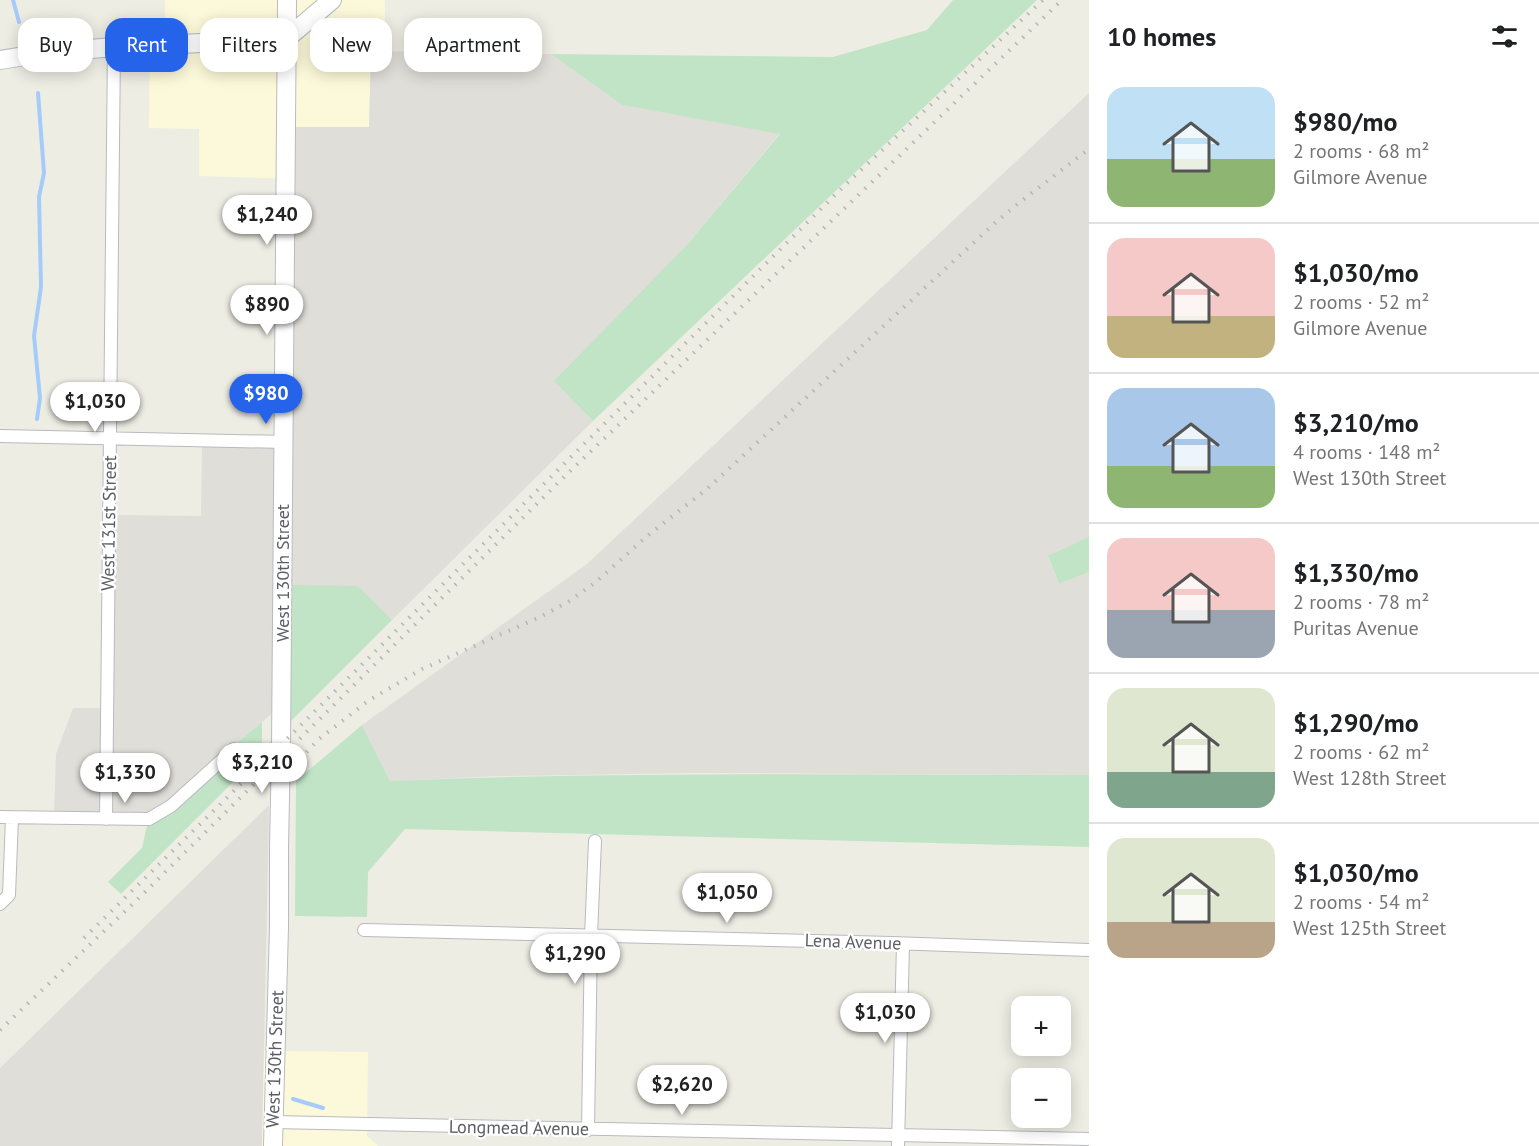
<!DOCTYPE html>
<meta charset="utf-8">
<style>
body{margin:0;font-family:"PT Sans",sans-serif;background:#f2f2f2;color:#202124;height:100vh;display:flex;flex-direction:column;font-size:22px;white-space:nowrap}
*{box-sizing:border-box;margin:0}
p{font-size:20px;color:#757577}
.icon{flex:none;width:33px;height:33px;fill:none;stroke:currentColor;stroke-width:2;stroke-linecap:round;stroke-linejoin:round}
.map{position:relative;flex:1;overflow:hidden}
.drawer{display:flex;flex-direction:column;background:#fff;width:450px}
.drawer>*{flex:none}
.guide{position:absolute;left:18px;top:18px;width:570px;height:54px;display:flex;gap:12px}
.buttons{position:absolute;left:1011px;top:996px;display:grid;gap:12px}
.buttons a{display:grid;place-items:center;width:60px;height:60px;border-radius:12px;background:#fff;box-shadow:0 3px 15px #0003;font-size:30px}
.price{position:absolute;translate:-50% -51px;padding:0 14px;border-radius:21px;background:#fff;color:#222;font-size:20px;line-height:39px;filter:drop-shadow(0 2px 3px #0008)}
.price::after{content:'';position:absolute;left:50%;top:36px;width:18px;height:14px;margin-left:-9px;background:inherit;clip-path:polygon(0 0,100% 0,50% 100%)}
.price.selected{background:#2563eb;color:#fff}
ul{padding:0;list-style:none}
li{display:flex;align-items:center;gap:18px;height:150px;padding:0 18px}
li+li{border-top:2px solid #e0e0e0}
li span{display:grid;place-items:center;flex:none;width:168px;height:120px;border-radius:18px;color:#555}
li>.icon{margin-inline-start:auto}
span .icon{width:72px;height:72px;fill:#fffc;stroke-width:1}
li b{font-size:26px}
h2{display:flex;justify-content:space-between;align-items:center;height:72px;padding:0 18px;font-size:26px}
.tag{padding:0 21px;border-radius:18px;background:#fff;box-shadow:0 3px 15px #0003;font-size:21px;line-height:54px}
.tag.selected{background:#2563eb;color:#fff}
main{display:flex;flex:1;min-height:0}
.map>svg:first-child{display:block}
.commercial{fill:#fcf9da}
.industrial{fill:#dfded8}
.green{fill:#c1e4c6}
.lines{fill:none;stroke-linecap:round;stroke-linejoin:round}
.stream{stroke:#a6cbfb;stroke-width:4}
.street-casing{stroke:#b9babf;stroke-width:14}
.secondary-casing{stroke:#b9bbc1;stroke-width:20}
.street{stroke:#fff;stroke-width:12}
.secondary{stroke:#fff;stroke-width:18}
.rail{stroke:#b4b5b5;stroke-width:4;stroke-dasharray:1.5 8;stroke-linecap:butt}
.labels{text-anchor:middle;stroke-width:4.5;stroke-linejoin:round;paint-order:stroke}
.street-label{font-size:18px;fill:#5c5e64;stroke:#fff}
</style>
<main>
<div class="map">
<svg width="1089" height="1146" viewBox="0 0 1089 1146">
<rect width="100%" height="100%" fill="#eeede4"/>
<!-- commercial -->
<path class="commercial" d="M165 0H385V52H371L369 127H292V179L199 176V129L149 128 150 43 165 42Z
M263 1051 368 1052 367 1136 378 1146H261Z"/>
<!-- industrial -->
<path class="industrial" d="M371 51 551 54 622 105 780 133 686 246 555 382 593 421 392 620 358 586 287 701 149 816 54 814 56 754 73 708H111L113 515 201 516 202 445 290 447 292 127H369Z
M1089 93V537L1048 557 1059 584 1089 572V775L693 773 503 776 390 781 362 725 587 564Z
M269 805 262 1146H0V1068Z"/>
<!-- green -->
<path class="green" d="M953 0H1037L593 421 554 381 686 246 780 134 622 105 551 54 833 57 927 30Z
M1089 537V572L1059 584 1048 556Z
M289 585 358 586 392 620 287 725Z
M262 722V753L121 894 108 882 142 848 149 816Z
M362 725 390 781C623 771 856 775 1089 775V847L405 829 368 872 367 917 295 916 296 781Z"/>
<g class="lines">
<!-- stream -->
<path class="stream" d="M13 0 19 22
M37 419 40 398 34 336 41 287 39 197 44 173 38 93
M293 1099 323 1108"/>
<!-- street casing -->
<g class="street-casing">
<path id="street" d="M0 436 284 442
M0 817 149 819 171 806 234 749
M106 819 114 47
M0 904 9 895 12 818
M364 930 892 943 1089 950
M274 1122 1089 1139
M588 1130 591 936 595 841
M898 1146 903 944"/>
</g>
<!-- secondary casing -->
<g class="secondary-casing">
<path id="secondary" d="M0 60 43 53 114 47 286 39 332 0
M273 1146 279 927V847L281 748 287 0"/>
</g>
<!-- street -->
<use href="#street" class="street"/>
<!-- secondary -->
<use href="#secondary" class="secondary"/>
<!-- rail -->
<path class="rail" d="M300 759 319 739 368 701 422 669 540 617 568 602 596 582 646 537 707 489 995 223 1020 202 1089 149
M84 938 301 725 847 183 1043 0
M0 1030 140 897 564 477 1062 0"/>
</g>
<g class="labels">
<!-- street labels -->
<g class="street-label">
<text transform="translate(109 523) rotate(-89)" y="6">West 131st Street</text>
<text transform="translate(283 573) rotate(-90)" y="6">West 130th Street</text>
<text transform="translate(853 942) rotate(2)" y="6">Lena Avenue</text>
<text transform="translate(275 1059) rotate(-88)" y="6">West 130th Street</text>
<text transform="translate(519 1128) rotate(1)" y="6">Longmead Avenue</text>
</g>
</g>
</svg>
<div class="buttons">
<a>+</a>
<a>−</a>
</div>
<b class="price" style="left:267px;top:246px">$1,240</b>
<b class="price" style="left:267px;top:336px">$890</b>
<b class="price selected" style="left:266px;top:425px">$980</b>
<b class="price" style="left:95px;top:433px">$1,030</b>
<b class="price" style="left:262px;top:794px">$3,210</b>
<b class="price" style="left:125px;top:804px">$1,330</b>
<b class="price" style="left:727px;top:924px">$1,050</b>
<b class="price" style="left:575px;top:985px">$1,290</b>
<b class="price" style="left:885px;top:1044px">$1,030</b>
<b class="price" style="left:682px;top:1116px">$2,620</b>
<div class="guide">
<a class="tag">Buy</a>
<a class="tag selected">Rent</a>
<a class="tag">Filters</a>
<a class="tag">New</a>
<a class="tag">Apartment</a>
</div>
</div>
<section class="drawer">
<h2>10 homes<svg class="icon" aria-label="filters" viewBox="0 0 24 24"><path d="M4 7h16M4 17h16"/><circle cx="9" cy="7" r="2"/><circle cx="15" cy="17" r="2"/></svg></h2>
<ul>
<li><span style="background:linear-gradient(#bfe0f5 60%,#8fb573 0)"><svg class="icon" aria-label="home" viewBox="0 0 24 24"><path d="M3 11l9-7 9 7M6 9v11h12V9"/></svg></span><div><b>$980/mo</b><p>2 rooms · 68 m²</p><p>Gilmore Avenue</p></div></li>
<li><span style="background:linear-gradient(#f6c9c9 65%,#c2b280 0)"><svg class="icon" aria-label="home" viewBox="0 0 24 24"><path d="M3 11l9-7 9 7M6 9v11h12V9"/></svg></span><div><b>$1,030/mo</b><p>2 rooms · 52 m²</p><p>Gilmore Avenue</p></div></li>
<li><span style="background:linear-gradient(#a9c7e8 65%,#8fb573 0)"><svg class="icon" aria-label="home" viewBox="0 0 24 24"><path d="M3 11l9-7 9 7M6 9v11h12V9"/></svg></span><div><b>$3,210/mo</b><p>4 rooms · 148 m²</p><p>West 130th Street</p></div></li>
<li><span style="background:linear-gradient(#f6c9c9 60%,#9aa5b1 0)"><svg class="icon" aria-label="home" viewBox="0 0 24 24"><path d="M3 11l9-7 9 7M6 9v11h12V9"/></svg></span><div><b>$1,330/mo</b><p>2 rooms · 78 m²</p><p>Puritas Avenue</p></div></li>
<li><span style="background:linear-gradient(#dfe7d0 70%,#7fa58c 0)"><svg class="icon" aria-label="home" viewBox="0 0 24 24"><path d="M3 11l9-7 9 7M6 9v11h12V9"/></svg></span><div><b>$1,290/mo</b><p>2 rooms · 62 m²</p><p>West 128th Street</p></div></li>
<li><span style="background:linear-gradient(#dfe7d0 70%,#b9a48a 0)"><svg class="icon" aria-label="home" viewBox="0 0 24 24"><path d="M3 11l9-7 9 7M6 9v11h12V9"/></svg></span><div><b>$1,030/mo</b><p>2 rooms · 54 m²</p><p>West 125th Street</p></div></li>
</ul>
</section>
</main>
